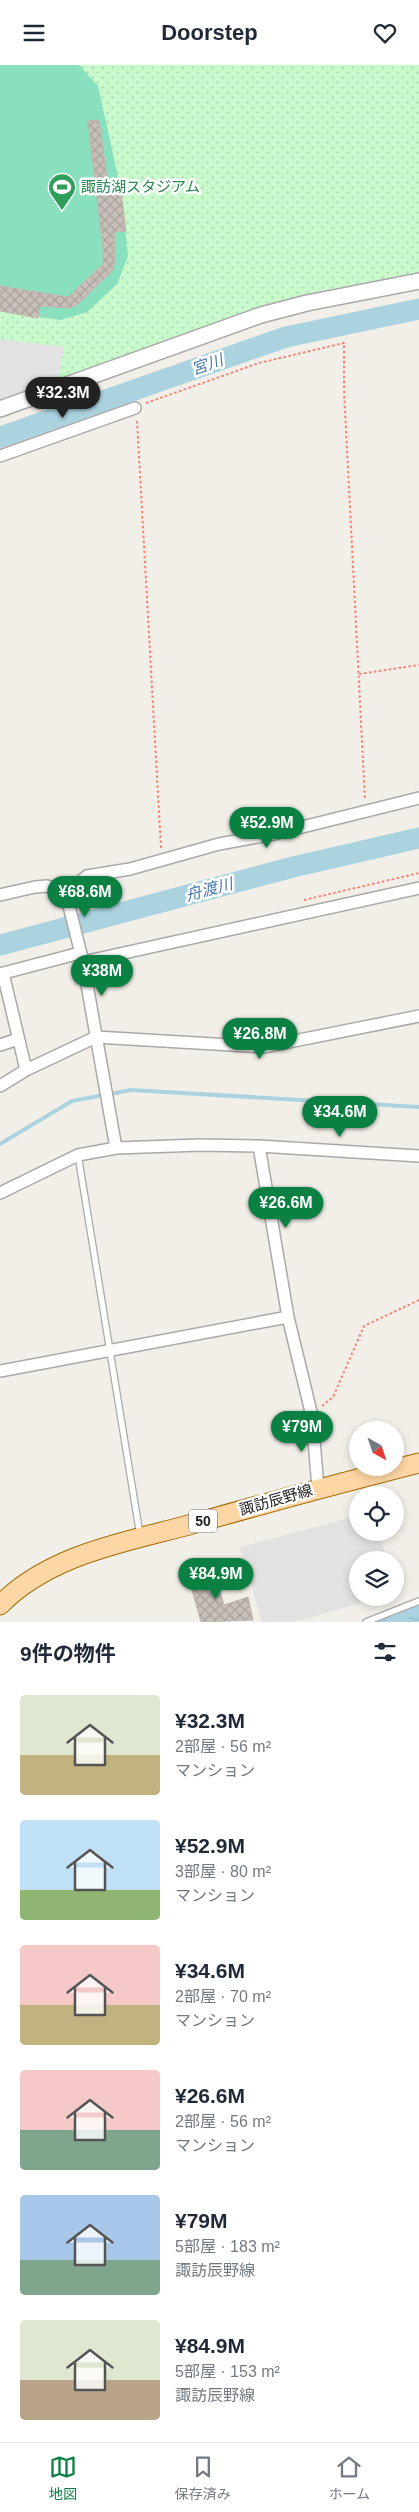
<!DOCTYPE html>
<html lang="ja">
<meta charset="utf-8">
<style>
body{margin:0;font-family:Helvetica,"Noto Sans JP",sans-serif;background:#f2f2f3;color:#1f2937;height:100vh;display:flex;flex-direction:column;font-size:19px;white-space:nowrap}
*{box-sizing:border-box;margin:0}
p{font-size:16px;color:#747a83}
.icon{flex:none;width:28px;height:28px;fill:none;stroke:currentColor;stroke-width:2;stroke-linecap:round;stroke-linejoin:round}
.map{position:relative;height:1557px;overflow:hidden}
.panel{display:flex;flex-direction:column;background:#fff;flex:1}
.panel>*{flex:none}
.needle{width:32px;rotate:140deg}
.controls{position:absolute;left:349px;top:1356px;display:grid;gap:10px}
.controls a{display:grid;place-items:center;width:55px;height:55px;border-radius:50%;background:#fff;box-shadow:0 2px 8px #0003;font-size:25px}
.price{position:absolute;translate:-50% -42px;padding:0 11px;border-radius:18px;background:#0b8043;color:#fff;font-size:16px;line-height:32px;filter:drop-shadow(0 1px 2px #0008)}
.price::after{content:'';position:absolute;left:50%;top:30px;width:15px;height:11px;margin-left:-8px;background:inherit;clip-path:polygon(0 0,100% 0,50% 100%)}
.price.selected{background:#222;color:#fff}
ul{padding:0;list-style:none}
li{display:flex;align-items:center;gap:15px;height:125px;padding:0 20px}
li span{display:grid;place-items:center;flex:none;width:140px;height:100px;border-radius:5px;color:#555}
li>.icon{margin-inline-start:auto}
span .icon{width:60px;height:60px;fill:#fffc;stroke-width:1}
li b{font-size:21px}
h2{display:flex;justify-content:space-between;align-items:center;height:60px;padding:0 20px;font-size:21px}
header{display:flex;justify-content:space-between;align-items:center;height:65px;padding:0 20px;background:#fff;font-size:22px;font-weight:700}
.menu{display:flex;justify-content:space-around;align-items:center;height:70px;border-top:1px solid #e0e1e3;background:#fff;font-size:14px;color:#747a83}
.menu a{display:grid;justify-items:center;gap:2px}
.menu .selected{color:#0b8043}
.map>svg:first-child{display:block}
.park{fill:url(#park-dots)}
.pitch{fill:#88e0be}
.parking{fill:#e2e2e2}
.water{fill:url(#water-ripples)}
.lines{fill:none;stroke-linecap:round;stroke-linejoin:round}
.stream{stroke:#aad3df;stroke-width:4}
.river{stroke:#aad3df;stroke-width:21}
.building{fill:url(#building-cross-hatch);stroke:#c4b6ab}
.service-casing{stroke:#a9a9a9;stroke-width:8}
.minor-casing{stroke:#a9a9a9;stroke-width:14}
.tertiary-casing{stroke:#a9a9a9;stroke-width:18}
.primary-casing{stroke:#a06b00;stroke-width:21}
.path{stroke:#fa8072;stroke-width:2;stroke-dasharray:2.5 2.5;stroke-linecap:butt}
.service{stroke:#fff;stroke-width:5.5}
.minor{stroke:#fff;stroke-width:11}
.tertiary{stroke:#fff;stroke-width:15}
.primary{stroke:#fcd6a4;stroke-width:19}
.labels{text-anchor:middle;stroke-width:5;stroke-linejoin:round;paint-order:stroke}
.shield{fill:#fff;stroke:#646464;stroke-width:1}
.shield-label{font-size:14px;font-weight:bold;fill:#222}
.leisure-label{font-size:15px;fill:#27864d;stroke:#fff;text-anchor:start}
.street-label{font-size:15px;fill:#222;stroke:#fff}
.water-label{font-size:16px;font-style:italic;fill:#4a7aab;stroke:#fff}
</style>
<header><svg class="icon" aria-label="menu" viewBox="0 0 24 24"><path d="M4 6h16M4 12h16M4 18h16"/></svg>Doorstep<svg class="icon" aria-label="heart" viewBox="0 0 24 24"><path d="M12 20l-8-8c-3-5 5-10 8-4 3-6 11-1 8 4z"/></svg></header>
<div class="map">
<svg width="419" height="1557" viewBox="0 0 419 1557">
<defs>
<pattern id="park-dots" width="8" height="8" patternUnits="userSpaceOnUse" patternTransform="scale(1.25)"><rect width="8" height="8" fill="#c8facc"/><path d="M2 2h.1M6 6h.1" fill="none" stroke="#acd6af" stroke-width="1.8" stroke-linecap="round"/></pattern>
<pattern id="water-ripples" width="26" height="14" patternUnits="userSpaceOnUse" patternTransform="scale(1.25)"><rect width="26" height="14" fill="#aad3df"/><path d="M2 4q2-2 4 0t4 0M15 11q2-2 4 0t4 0" fill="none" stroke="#92b5bf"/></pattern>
<pattern id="building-cross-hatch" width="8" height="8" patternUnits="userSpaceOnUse" patternTransform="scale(1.25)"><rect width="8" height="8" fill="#c7bfb8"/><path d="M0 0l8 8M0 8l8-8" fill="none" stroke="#aba49e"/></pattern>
</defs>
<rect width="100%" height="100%" fill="#f2efe9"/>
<!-- park -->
<path class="park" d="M0 0H419V209L323 225 249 247 0 337Z"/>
<!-- pitch -->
<path class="pitch" d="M0 0H79L98 21 121 126 128 191 117 219 87 247 60 255 0 246Z"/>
<!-- parking -->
<path class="parking" d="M0 274 64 282 59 313 46 321 0 337Z
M357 1451 358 1468H379L387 1495H358V1532L378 1533 295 1557H262L240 1482Z"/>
<!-- water -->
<path class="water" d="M419 1538V1557H374Z"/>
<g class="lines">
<!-- stream -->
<path class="stream" d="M0 1079 72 1036 131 1025 419 1042"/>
<!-- river -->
<path class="river" d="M0 372 286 272 419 244
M0 880 293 802 419 773"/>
</g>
<!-- building -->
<path class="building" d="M99 55 109 128 121 126 126 166 114 167 115 195 113 205 77 240 69 243 40 241 38 253 0 246V221L68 232 103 199V183L88 56Z
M213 1503 224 1540 248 1532 253 1555 201 1557 188 1511Z"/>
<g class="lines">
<!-- service casing -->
<g class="service-casing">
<path id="service" d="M78 1090 140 1470
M366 1557 419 1536"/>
</g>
<!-- minor casing -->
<g class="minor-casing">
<path id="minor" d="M0 391 135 343
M65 825 83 897 116 1083
M0 830 35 822 47 821 65 825 76 820 87 811 130 804 219 779 274 769 419 733
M83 897 419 823
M3 908 26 1005
M0 909 80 888
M0 980 18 974
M0 1021 26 1005 96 972 264 982 419 951
M259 1081 288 1252 312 1351 318 1423
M0 1128 78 1090 116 1083 200 1080 259 1081 419 1091
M0 1306 288 1252"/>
</g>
<!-- tertiary casing -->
<g class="tertiary-casing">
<path id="tertiary" d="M0 344 261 250 307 238 419 216"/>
</g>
<!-- primary casing -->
<g class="primary-casing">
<path id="primary" d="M0 1540C51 1488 128 1477 196 1458 270 1437 345 1417 419 1398"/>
</g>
<!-- path -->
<path class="path" d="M146 338 259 298 344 278V326L365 735
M137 356 161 783
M359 609 419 600
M304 835 419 808
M322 1341 333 1332 364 1261 419 1235"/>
<!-- service -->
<use href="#service" class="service"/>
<!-- minor -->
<use href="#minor" class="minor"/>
<!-- tertiary -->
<use href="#tertiary" class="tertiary"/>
<!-- primary -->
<use href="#primary" class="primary"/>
</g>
<!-- icons -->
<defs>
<g id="stadium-pin" transform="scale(1.4375)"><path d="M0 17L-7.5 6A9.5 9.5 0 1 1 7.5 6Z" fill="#2e9e5b" stroke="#fff"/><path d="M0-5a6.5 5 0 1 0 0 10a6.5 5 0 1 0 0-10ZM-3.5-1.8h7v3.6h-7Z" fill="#fff"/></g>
</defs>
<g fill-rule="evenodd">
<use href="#stadium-pin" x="62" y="122"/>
</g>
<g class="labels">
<!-- shield labels -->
<rect class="shield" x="189" y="1444.5" width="28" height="23" rx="4"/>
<g class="shield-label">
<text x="203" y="1461">50</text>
</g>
<!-- leisure labels -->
<g class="leisure-label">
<text x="81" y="127">諏訪湖スタジアム</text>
</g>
<!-- street labels -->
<g class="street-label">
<text transform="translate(276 1435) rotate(-16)" y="5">諏訪辰野線</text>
</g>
<!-- water labels -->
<g class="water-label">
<text transform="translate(207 299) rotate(-19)" y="6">宮川</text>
<text transform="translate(209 824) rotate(-15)" y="6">舟渡川</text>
</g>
</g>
</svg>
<div class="controls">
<a><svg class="needle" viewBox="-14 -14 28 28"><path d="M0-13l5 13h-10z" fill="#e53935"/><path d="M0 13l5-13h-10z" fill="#747a83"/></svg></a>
<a><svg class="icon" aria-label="locate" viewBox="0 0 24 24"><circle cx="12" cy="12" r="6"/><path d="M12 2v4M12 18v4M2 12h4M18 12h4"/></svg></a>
<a><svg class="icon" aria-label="layers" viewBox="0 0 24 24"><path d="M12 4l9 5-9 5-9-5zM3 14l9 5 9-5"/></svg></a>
</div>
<b class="price selected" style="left:63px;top:354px">¥32.3M</b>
<b class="price" style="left:267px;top:784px">¥52.9M</b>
<b class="price" style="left:85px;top:853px">¥68.6M</b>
<b class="price" style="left:102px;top:932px">¥38M</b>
<b class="price" style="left:260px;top:995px">¥26.8M</b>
<b class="price" style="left:340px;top:1073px">¥34.6M</b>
<b class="price" style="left:286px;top:1164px">¥26.6M</b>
<b class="price" style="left:302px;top:1388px">¥79M</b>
<b class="price" style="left:216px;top:1535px">¥84.9M</b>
</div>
<section class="panel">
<h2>9件の物件<svg class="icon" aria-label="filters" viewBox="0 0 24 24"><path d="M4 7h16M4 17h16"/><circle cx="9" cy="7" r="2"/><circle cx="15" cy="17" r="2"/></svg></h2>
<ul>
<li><span style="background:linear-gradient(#dfe7d0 60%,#c2b280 0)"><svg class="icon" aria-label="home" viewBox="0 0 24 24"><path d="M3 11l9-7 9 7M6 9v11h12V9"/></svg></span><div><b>¥32.3M</b><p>2部屋 · 56 m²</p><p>マンション</p></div></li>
<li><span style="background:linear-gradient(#bfe0f5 70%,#8fb573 0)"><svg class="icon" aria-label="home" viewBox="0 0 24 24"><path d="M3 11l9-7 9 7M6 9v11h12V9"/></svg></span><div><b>¥52.9M</b><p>3部屋 · 80 m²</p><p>マンション</p></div></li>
<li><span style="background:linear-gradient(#f6c9c9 60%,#c2b280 0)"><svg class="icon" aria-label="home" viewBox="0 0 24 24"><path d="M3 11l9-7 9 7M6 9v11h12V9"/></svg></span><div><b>¥34.6M</b><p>2部屋 · 70 m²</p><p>マンション</p></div></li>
<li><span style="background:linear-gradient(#f6c9c9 60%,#7fa58c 0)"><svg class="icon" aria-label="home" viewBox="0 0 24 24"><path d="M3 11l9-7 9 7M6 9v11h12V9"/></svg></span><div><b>¥26.6M</b><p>2部屋 · 56 m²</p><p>マンション</p></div></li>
<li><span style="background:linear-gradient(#a9c7e8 65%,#7fa58c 0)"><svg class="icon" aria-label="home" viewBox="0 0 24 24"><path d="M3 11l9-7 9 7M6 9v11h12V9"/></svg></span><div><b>¥79M</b><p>5部屋 · 183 m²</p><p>諏訪辰野線</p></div></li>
<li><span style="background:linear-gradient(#dfe7d0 60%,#b9a48a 0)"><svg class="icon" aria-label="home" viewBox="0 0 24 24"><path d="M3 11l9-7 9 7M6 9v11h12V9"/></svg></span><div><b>¥84.9M</b><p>5部屋 · 153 m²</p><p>諏訪辰野線</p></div></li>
</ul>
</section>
<nav class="menu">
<a class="selected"><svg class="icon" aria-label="map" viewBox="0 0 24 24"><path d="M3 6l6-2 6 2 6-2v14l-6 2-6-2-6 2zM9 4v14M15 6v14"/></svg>地図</a>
<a><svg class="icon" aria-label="saved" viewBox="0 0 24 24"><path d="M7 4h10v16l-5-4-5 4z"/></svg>保存済み</a>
<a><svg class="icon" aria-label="home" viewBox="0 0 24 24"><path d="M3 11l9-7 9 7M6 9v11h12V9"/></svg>ホーム</a>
</nav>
